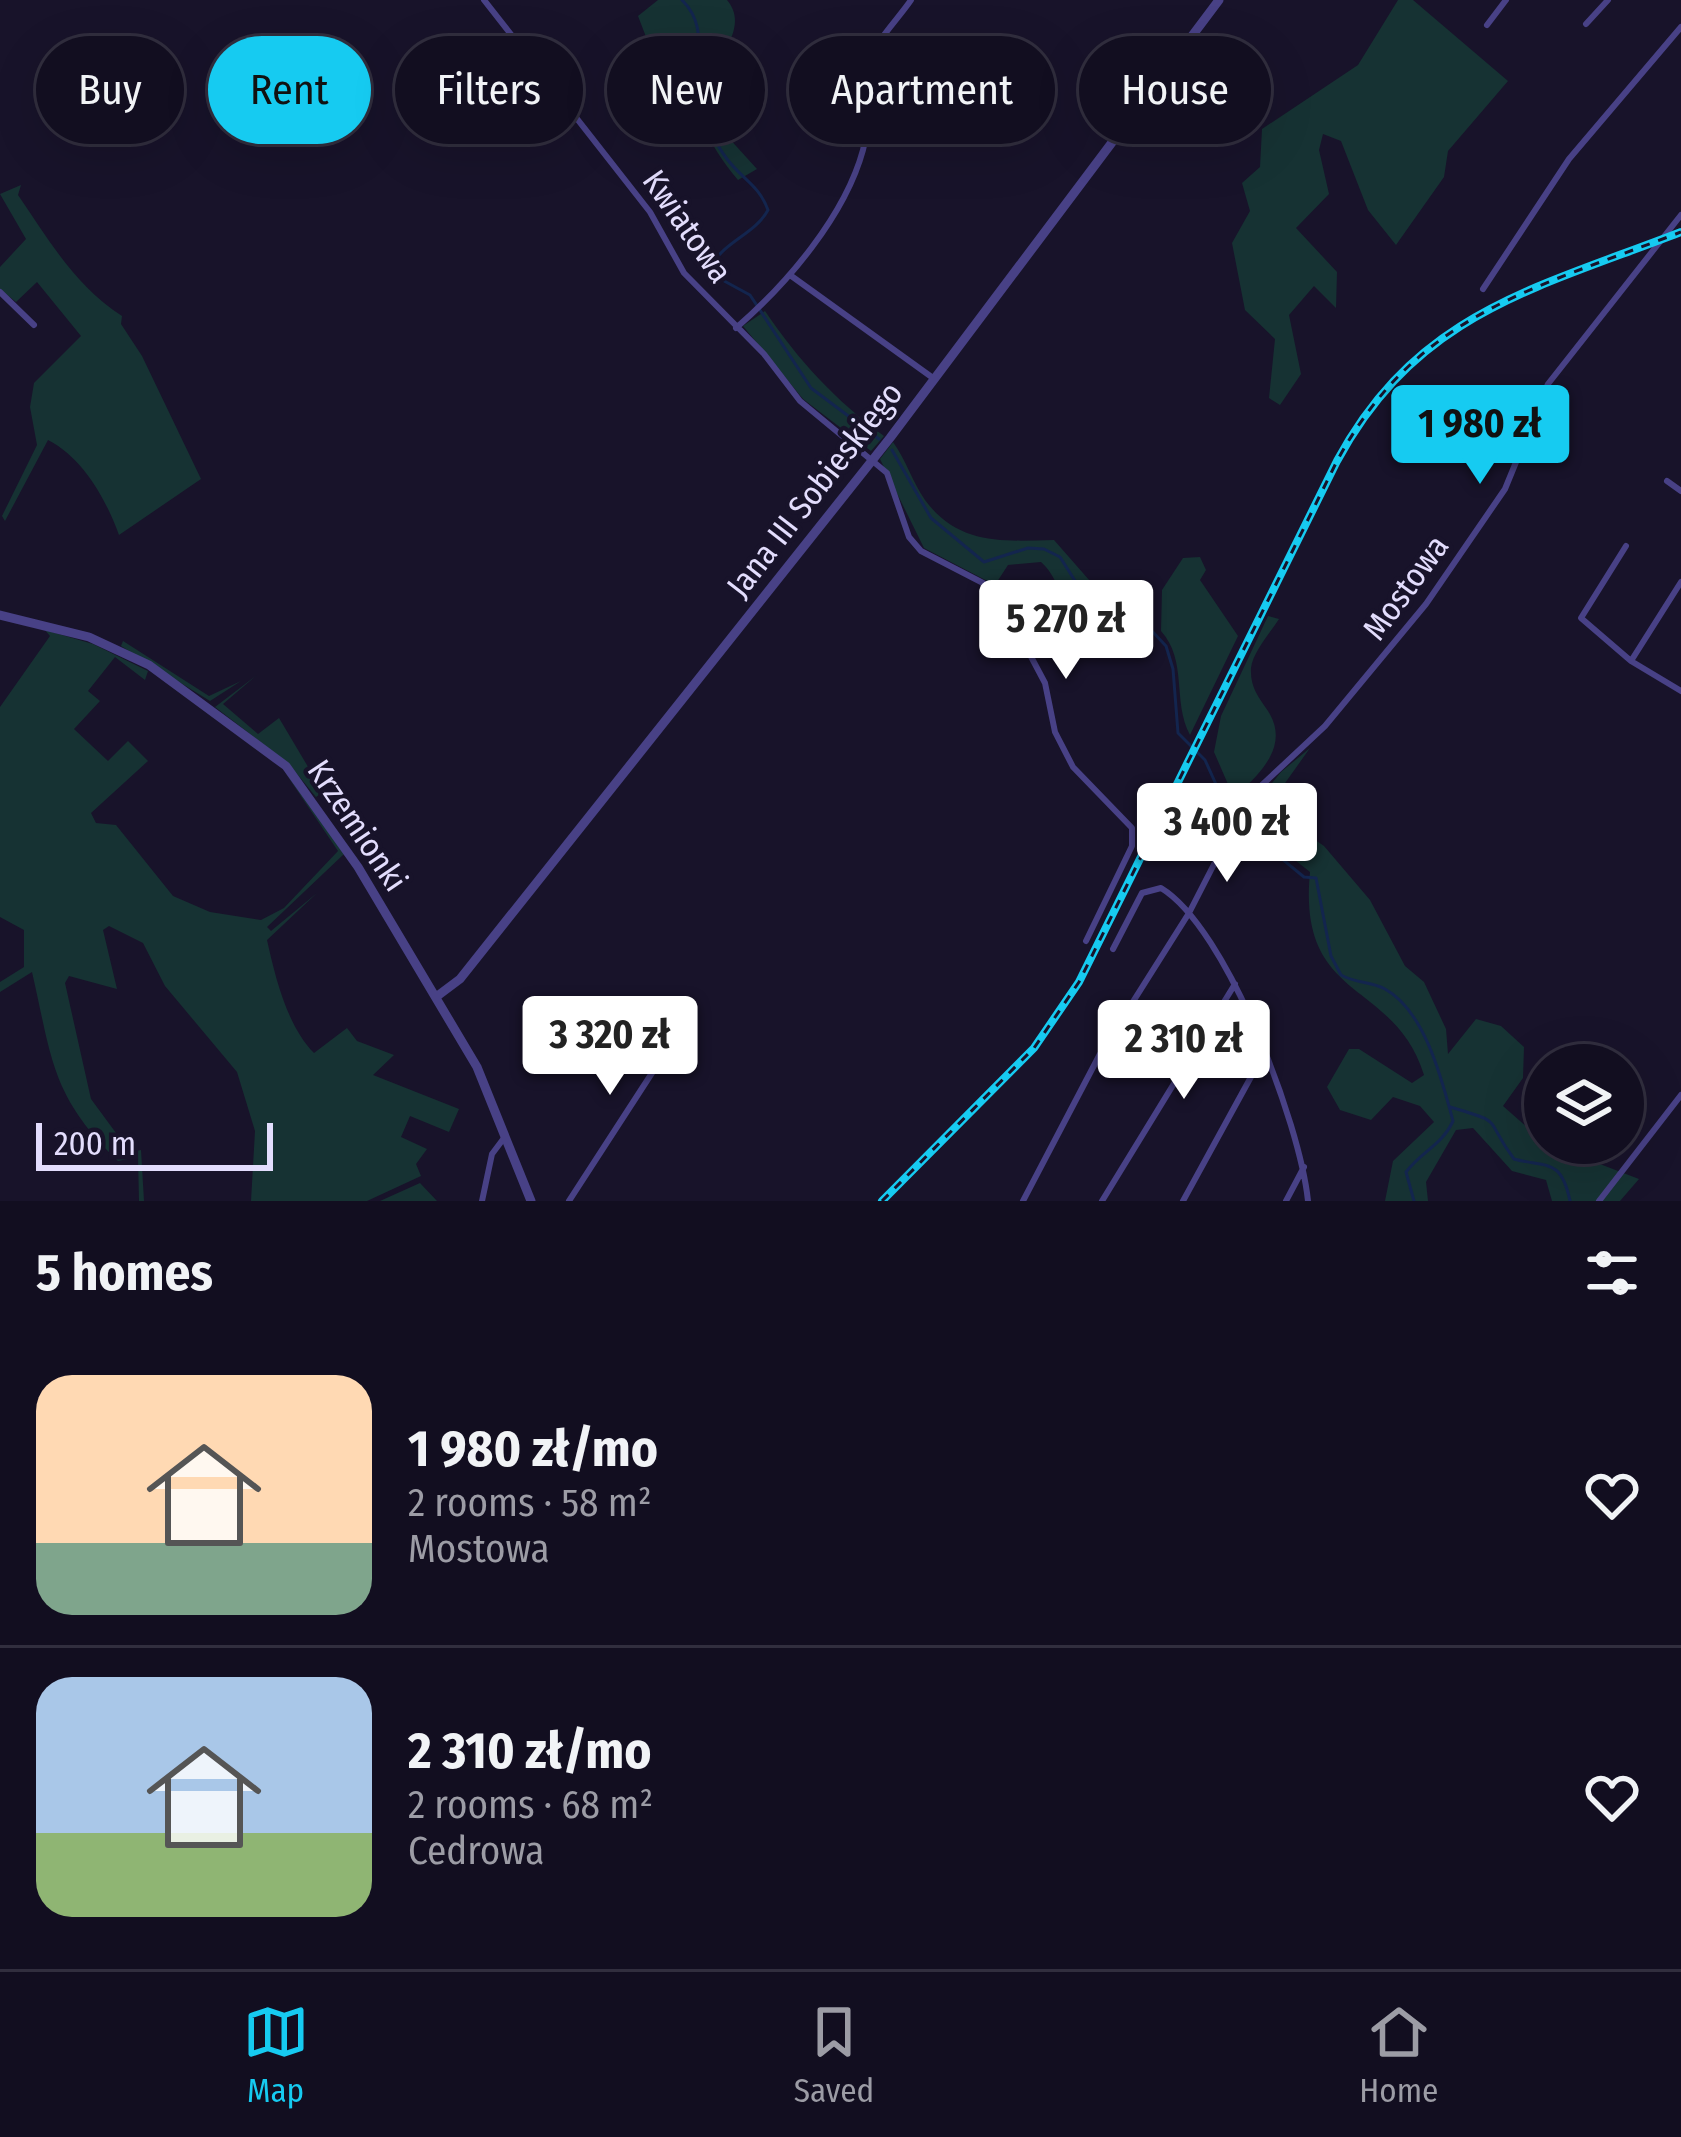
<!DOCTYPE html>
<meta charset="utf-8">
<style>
body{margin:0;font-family:"Fira Sans Condensed",sans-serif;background:#1f1c2d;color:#f1f3f6;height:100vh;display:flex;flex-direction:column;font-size:45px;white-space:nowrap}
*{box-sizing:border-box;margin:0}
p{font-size:39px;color:#9c9ca5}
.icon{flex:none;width:66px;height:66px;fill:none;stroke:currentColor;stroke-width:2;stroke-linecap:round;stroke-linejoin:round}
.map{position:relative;height:1201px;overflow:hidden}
.details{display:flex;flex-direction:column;background:#120e20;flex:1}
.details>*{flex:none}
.guide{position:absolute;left:36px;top:36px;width:1611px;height:108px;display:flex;gap:24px}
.controls{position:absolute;left:1524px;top:1044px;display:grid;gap:24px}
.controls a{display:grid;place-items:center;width:120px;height:120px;border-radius:50%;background:#120e20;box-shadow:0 12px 48px #0002,0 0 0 3px #312e3e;font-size:60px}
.scale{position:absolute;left:36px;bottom:30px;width:237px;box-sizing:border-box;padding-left:12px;border:6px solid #e3ddfd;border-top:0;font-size:33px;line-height:42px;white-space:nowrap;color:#e3ddfd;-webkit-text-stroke:9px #18132a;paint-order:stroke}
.price{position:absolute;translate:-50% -102px;padding:0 27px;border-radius:12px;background:#fff;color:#222;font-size:39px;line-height:78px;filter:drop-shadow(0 3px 6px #0008)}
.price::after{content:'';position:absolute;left:50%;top:72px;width:36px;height:27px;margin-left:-18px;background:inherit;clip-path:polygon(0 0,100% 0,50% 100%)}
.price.current{background:#16cbf1;color:#111}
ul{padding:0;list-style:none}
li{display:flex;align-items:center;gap:36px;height:300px;padding:0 36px}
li+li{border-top:3px solid #312e3e}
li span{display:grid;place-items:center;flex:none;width:336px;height:240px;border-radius:36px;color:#555}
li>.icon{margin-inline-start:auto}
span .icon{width:144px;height:144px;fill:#fffc;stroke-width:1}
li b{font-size:51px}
h2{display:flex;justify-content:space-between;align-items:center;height:144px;padding:0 36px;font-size:51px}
.chip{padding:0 42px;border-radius:54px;background:#120e20;box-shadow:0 12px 48px #0002,0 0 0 3px #312e3e;font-size:42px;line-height:108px}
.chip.current{background:#16cbf1;color:#111}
.menu{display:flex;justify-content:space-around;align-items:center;height:168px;border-top:3px solid #312e3e;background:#120e20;font-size:33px;color:#9c9ca5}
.menu a{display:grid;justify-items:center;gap:6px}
.menu .current{color:#16cbf1}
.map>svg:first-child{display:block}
.green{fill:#163233}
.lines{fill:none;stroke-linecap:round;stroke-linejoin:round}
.stream{stroke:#13254e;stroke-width:3}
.minor{stroke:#484186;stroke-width:6}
.tertiary{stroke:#484186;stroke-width:9}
.rail-casing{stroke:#16cbf1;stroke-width:8}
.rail{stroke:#18132a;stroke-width:3;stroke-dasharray:9;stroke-linecap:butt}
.labels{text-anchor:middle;stroke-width:9;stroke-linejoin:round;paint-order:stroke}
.street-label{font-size:33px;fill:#e3ddfd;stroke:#18132a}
</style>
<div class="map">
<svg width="1681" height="1201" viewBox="0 0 1681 1201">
<rect width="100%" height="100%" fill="#18132a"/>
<!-- green -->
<path class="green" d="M658 0H727C749 26 720 55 706 81L727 136 757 169 738 180C706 142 693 108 683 60L653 55 638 16Z
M1398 0H1413L1508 81 1448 151 1444 177 1396 245 1368 210 1341 141 1323 134 1319 150 1329 194 1296 228 1337 272 1336 308 1314 286 1289 315 1301 374 1280 405 1269 398 1275 339 1245 310 1232 243 1250 211 1242 183 1260 167 1262 129 1358 65Z
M21 185 18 195C49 240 75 286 122 316L121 324 142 356 201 479 119 535C106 499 83 458 48 440L5 521 2 516 37 445 30 407 34 383 81 336 37 282 16 302 0 289V267L26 239 0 194Z
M765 311C799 361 835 400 884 436L871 451 803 399 743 326Z
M893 442C906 460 913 483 925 500 959 546 1004 541 1054 540L1104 597 1140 614 1146 638C1121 639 1092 629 1073 611 1060 598 1057 576 1041 562L1008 565 995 585 924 548 880 459Z
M1200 557 1206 570 1200 580 1238 636 1190 735C1172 701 1188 661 1161 631L1162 590 1183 558Z
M1268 616 1279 619C1270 633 1253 652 1251 668 1250 687 1258 696 1268 711 1291 747 1258 775 1234 798L1214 752 1221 716Z
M45 630 93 644 148 671 145 680 115 657 88 691 100 701 74 729 108 761 128 741 148 761 91 813 96 823 116 825 173 896 210 912 261 920 284 908 338 851 284 771 344 854 267 927 271 931 317 893 267 940C275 976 287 1026 314 1053L347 1028 357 1041 394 1055 373 1075 459 1109 449 1132 410 1116 401 1137 427 1149 416 1164 421 1176 367 1201H251L255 1131 237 1072 165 986 143 943 109 926 103 930 117 989 69 976 65 983 91 1099 130 1152 141 1150 144 1201H139L138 1157 118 1161C51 1096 52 1059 32 972L0 992V982L24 967V930L0 917V707L50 636Z
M123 641 209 696 241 681 210 701 121 646Z
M257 675 223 704 258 734 279 718 323 792 316 797 288 763 215 707Z
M1310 748 1268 807 1324 846 1370 900 1405 966 1424 982 1446 1029 1448 1054 1476 1019 1501 1026 1524 1047 1523 1078 1503 1106 1545 1143 1639 1179 1620 1201H1552L1546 1180 1512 1171 1473 1128 1456 1130 1426 1182 1428 1201H1385L1393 1161 1434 1122 1420 1106 1393 1097 1371 1120 1340 1110 1327 1087 1349 1049H1359L1412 1083 1424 1075C1394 978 1297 1004 1310 872L1243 819 1281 772Z
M420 1183 437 1201H380Z"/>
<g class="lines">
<!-- stream -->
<path class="stream" d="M682 0C712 30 690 61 700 98 706 119 713 141 727 159 742 179 759 185 768 210 755 234 725 241 712 265L715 276 750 295 811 388 879 439
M892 450 931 518 984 562 1028 548 1044 549 1060 557 1089 603 1113 621 1151 630 1166 646 1173 669 1178 733 1205 760 1224 802 1243 827 1304 877 1316 878 1331 956 1341 975C1355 983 1372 982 1385 989 1425 1011 1442 1080 1453 1121 1442 1145 1422 1151 1406 1172L1414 1201
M1450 1107C1507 1124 1482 1116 1514 1159 1546 1168 1561 1157 1570 1201"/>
<!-- minor -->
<path class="minor" d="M484 0 650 212 684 273 764 354 800 401 887 473 909 537 921 551 983 583 1002 602 1045 683 1055 732 1073 767 1132 828V846L1086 941
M1586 24 1608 0
M1487 25 1506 0
M790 275 933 378
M1483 289 1569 159 1681 27
M0 292 34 325
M736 328C787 284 845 216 863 150 869 130 861 115 860 96 858 57 891 29 911 0
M1667 481 1681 491
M1626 546 1581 618 1631 661 1681 691
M1631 661 1681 582
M1113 949 1142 893 1161 888C1227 928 1300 1124 1308 1201
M482 1201 492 1154 504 1138
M569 1201 687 1019
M1023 1201 1100 1054 1189 913 1248 798 1325 726 1426 604 1505 489 1548 384 1681 215
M1102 1201 1235 984
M1183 1201 1263 1055
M1286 1201 1304 1167
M1599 1201 1681 1095"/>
<!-- tertiary -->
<path class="tertiary" d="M0 615 89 637 149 665 286 766 358 867 477 1067 531 1201
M436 997 460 979 890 438 1219 0"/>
<!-- rail casing -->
<g class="rail-casing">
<path id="rail" d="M882 1201 1034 1048 1079 982 1337 461C1417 313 1534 289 1681 232"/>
</g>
<!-- rail -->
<use href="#rail" class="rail"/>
</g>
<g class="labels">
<!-- street labels -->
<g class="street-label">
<text transform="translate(688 226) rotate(55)" y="12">Kwiatowa</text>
<text transform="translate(814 489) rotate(-52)" y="12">Jana III Sobieskiego</text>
<text transform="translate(1405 587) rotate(-54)" y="12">Mostowa</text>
<text transform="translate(358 825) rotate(56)" y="12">Krzemionki</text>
</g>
</g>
</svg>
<div class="controls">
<a><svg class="icon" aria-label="layers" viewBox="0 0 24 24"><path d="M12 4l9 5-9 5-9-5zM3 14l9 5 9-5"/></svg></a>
</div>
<div class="scale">200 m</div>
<b class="price current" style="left:1480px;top:487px">1 980 zł</b>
<b class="price" style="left:1066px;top:682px">5 270 zł</b>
<b class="price" style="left:1227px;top:885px">3 400 zł</b>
<b class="price" style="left:610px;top:1098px">3 320 zł</b>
<b class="price" style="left:1184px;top:1102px">2 310 zł</b>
<div class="guide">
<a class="chip">Buy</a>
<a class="chip current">Rent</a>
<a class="chip">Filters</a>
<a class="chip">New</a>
<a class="chip">Apartment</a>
<a class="chip">House</a>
</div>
</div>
<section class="details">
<h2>5 homes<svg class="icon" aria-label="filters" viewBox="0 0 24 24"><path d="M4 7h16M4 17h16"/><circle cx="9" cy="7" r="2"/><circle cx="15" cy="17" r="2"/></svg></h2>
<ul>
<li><span style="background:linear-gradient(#ffd9b3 70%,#7fa58c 0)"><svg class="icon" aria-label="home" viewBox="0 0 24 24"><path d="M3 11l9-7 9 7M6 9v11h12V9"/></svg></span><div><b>1 980 zł/mo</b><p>2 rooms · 58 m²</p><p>Mostowa</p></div><svg class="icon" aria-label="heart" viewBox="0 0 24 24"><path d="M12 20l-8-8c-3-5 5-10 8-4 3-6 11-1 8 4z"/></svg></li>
<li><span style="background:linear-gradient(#a9c7e8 65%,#8fb573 0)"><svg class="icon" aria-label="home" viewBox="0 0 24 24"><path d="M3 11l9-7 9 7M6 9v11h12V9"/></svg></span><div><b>2 310 zł/mo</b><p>2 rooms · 68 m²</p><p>Cedrowa</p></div><svg class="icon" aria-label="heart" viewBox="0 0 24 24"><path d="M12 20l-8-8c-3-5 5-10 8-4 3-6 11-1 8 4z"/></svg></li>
</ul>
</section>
<nav class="menu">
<a class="current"><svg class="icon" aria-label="map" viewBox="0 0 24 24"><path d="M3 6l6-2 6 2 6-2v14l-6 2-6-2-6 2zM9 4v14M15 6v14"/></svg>Map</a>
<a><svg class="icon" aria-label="saved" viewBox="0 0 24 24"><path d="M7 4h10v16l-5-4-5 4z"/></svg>Saved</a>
<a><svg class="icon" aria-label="home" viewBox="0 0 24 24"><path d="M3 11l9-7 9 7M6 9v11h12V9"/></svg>Home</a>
</nav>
